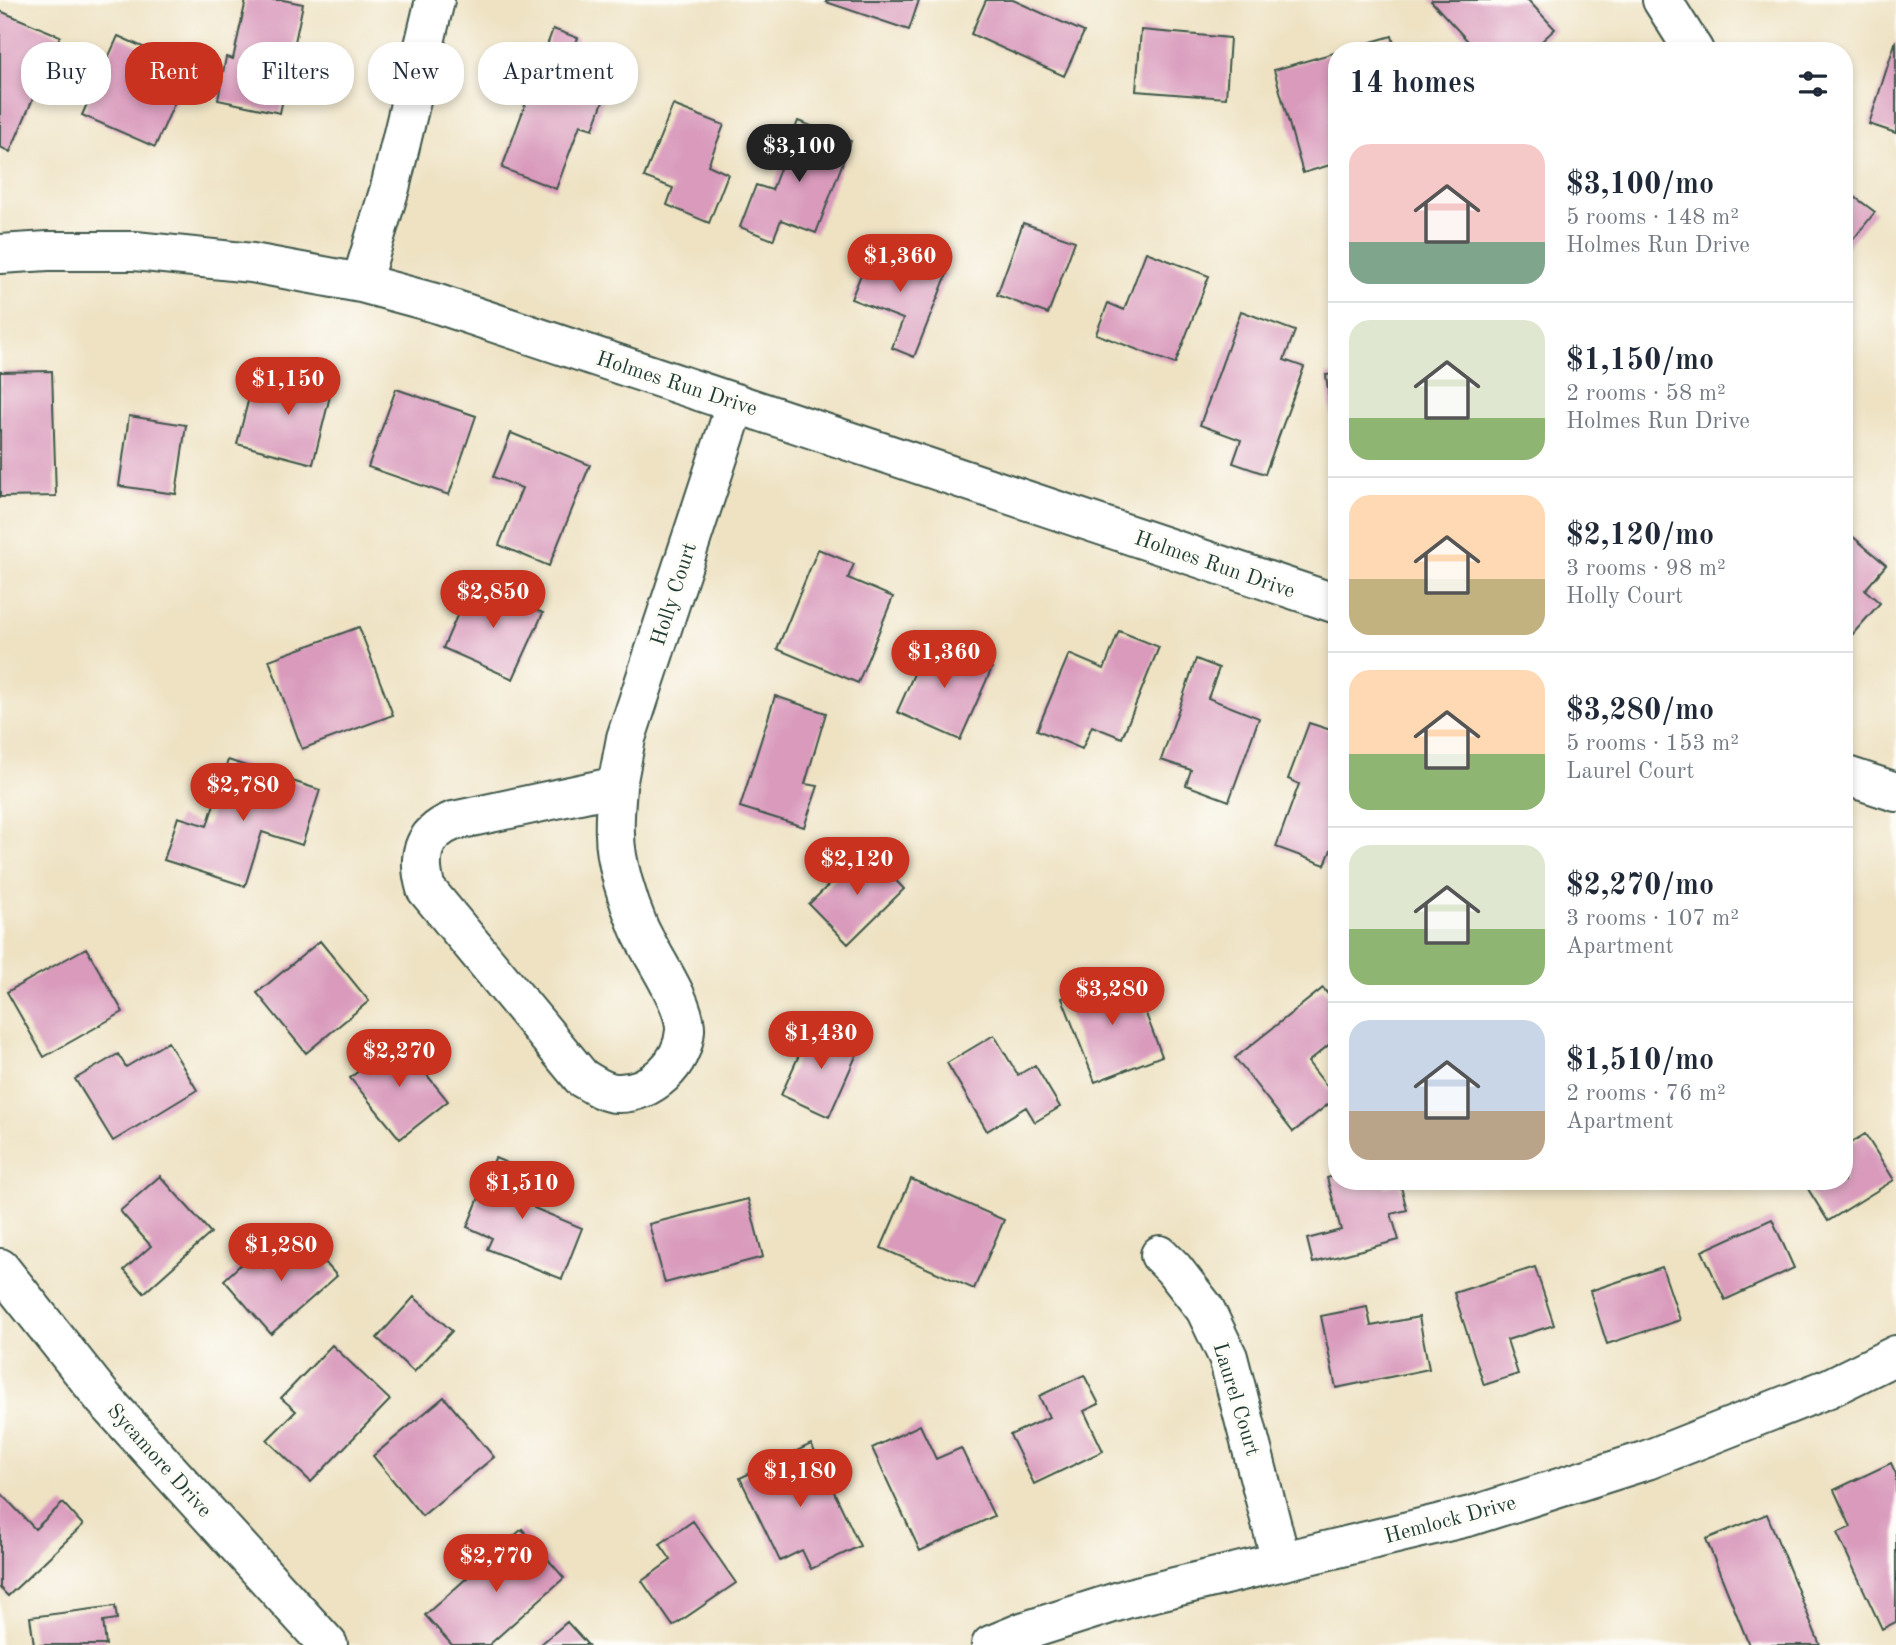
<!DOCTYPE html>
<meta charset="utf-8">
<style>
body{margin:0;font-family:"Old Standard TT",serif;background:#f6f6f7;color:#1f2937;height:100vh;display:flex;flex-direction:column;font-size:26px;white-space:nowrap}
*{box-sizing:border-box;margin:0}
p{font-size:23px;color:#747a83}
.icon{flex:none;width:38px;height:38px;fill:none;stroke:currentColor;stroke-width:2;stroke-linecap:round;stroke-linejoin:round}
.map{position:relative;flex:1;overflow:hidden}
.panel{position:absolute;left:1328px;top:42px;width:525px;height:1148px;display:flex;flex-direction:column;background:#fff;border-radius:28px;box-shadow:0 4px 10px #0003}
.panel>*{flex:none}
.banner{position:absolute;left:21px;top:42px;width:665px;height:63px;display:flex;gap:14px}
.price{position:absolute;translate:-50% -60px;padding:0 16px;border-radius:24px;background:#c8321e;color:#fff;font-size:23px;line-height:46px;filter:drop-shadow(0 2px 4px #0008)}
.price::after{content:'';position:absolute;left:50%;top:42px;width:21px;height:16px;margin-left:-10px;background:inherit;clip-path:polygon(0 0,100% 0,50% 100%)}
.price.on{background:#222;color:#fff}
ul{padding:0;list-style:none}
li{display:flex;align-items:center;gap:21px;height:175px;padding:0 21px}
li+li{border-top:2px solid #e0e1e3}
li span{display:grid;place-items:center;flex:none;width:196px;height:140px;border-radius:21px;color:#555}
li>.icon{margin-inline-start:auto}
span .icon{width:84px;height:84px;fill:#fffc;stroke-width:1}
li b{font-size:30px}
h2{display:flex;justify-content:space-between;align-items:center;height:84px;padding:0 21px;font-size:30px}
.chip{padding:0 24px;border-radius:28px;background:#fff;box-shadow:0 4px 10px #0003;font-size:24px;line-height:63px}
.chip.on{background:#c8321e;color:#fff}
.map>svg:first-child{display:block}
.building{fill:#d99abc}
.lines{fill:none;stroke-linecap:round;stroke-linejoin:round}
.minor-casing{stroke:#3e5649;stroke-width:42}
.minor{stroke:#fff;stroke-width:38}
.labels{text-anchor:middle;stroke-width:7;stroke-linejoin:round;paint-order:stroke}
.street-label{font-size:21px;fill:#1f3d34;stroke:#fdfcf7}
</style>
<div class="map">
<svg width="1896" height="1645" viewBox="0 0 1896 1645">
<rect width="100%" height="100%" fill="#fdfcf7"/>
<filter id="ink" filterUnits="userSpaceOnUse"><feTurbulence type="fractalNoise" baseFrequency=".0143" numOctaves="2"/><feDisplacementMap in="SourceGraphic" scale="14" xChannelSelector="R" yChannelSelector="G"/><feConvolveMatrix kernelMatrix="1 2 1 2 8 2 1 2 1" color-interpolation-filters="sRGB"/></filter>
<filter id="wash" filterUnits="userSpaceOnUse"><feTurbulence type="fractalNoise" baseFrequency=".00686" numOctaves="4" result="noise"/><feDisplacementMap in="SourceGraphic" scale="28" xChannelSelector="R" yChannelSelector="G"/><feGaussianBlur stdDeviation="1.57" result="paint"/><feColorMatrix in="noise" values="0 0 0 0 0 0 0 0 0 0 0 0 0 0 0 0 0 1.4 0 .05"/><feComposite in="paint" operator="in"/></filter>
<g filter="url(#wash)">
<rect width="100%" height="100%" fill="#eee2c3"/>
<g id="blocks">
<!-- building -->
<path class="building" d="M246 0H283L303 4 280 113 218 100 226 57 233 59Z
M827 0H919L909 30 826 2Z
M986 0H1013L1084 32 1064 76 971 34Z
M1432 0H1528L1555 29 1531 51H1477L1431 1Z
M0 11 60 36 10 152 0 147Z
M553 29 578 38 571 55 614 71 593 129 580 125 556 189 502 168Z
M1141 30 1230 38 1226 98 1136 91Z
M118 36 190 68 155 147 82 115Z
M1392 36 1396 51H1343V50Z
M1896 40V133L1869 124Z
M1337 52V163L1303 173 1274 70Z
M673 105 724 125 708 165 728 174 709 223 667 205 673 188 644 177Z
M798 121 851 141 816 233 781 220 773 240 740 227 756 185 772 190Z
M1844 189 1875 212 1844 251Z
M1023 223 1075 241 1048 314 997 295Z
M873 245 947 274 914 357 892 348 903 319 851 299Z
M1146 252 1209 276 1175 364 1096 334 1108 303 1124 310Z
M1241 311 1295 331 1284 360 1304 367 1265 474 1233 463 1241 440 1200 425Z
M304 368 335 376 313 464 237 444 253 382 298 393Z
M52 371 56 496 0 497V372Z
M1337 374V442H1335L1326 375Z
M396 389 476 416 449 495 368 467Z
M129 416 186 425 176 494 119 486Z
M511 433 590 465 549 566 499 545 522 488 493 477Z
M1844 529 1886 565 1865 590 1880 603 1844 644Z
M818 549 854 564 848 578 893 597 858 683 777 649Z
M472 581 543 613 513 679 443 648Z
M359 627 393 715 302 749 269 660Z
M1119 631 1159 647 1122 738 1092 726 1082 749 1037 730 1069 654 1104 669Z
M929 640 992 668 960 740 897 712Z
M1196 659 1219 668 1208 698 1259 718 1229 801 1186 785 1191 770 1161 760Z
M775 696 826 713 805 784 818 786 804 827 740 807Z
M1309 723 1337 732V834L1325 865 1276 847 1299 784 1288 779Z
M228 760 320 790 302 845 262 832 245 886 164 860 178 817 207 826Z
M866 849 904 889 848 944 809 904Z
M320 941 369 1001 306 1053 257 993Z
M86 948 123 1012 44 1057 7 992Z
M1130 972 1162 1056 1095 1082 1062 998Z
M1323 988 1337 1005V1038L1308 1062 1336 1098 1293 1132 1235 1058Z
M812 1026 860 1047 829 1117 781 1095Z
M994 1035 1018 1075 1035 1065 1060 1107 1035 1122 1026 1107 987 1131 947 1063Z
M398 1039 448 1101 400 1139 350 1078Z
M168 1042 197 1090 113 1141 75 1079 118 1054 126 1067Z
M1865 1134 1894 1180 1828 1221 1803 1181H1844V1147Z
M495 1158 546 1179 534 1208 582 1228 562 1279 487 1249 492 1238 467 1227Z
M1337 1175V1181H1384L1385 1187 1400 1183 1407 1210 1391 1214 1399 1240 1313 1263 1307 1239 1341 1230 1327 1178Z
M160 1176 211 1233 144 1293 124 1270 151 1246 120 1211Z
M911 1179 1004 1220 974 1289 881 1248Z
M748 1199 763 1257 665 1283 649 1224Z
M1772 1219 1794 1268 1725 1300 1702 1251Z
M301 1235 337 1276 271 1334 224 1280 252 1254 264 1268Z
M1535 1267 1554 1325 1507 1340 1518 1374 1484 1385 1454 1293Z
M1662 1267 1680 1320 1607 1344 1590 1291Z
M414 1297 452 1331 414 1372 377 1338Z
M1367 1307 1371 1326 1419 1317 1429 1369 1336 1388 1321 1316Z
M332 1345 390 1400 311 1482 267 1440 296 1411 281 1398Z
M1084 1375 1099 1404 1084 1411 1103 1451 1034 1484 1010 1435 1049 1417 1039 1396Z
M444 1397 494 1457 422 1516 373 1456Z
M920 1425 936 1459 961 1448 994 1516 920 1551 872 1448Z
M811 1444 860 1546 811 1569 802 1550 780 1561 740 1478Z
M1891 1463 1896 1474V1622L1882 1629 1837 1533 1851 1527 1834 1490Z
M0 1492 35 1529 63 1503 83 1525 8 1596 0 1588Z
M1767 1514 1820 1645H1749L1706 1539Z
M693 1521 736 1583 673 1626 642 1581 671 1560 660 1544Z
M522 1529 564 1578 489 1645H452L425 1615Z
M115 1606 117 1619 103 1621 106 1645H34L30 1617Z
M567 1622 588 1645H540Z"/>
</g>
</g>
<g filter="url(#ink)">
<use href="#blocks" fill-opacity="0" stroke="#3e5649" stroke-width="2"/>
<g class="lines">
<!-- minor casing -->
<g class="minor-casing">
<path id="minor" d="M1662 0 1694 51
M0 254 48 251H135L252 263 361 283 435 303 1337 604
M361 283 390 188 435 0
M1844 775 1896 792
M617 786C616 802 614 818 615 834 615 862 628 902 639 928 651 955 686 1003 685 1030 683 1064 651 1094 617 1093 604 1093 593 1084 582 1078L426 889C417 858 421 834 453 821Z
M617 786 626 738 736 403
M1160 1255 1173 1268 1205 1309 1228 1357 1281 1561
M0 1268 104 1399 328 1645
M991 1645 1025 1631 1129 1598 1471 1516 1647 1460 1829 1388 1896 1355"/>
</g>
<!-- minor -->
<use href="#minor" class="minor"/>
</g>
</g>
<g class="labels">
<!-- street labels -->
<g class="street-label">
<text transform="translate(677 383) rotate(18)" y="7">Holmes Run Drive</text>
<text transform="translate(1215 564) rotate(19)" y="7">Holmes Run Drive</text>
<text transform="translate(673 594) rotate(-72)" y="7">Holly Court</text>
<text transform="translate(1237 1399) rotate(73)" y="7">Laurel Court</text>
<text transform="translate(160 1460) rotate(48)" y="7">Sycamore Drive</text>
<text transform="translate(1450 1519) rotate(-15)" y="7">Hemlock Drive</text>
</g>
</g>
</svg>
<b class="price on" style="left:799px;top:184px">$3,100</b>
<b class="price" style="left:900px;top:294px">$1,360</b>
<b class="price" style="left:288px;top:417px">$1,150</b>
<b class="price" style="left:493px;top:630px">$2,850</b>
<b class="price" style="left:944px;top:690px">$1,360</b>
<b class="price" style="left:243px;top:823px">$2,780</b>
<b class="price" style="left:857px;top:897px">$2,120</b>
<b class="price" style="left:1112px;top:1027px">$3,280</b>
<b class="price" style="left:821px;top:1071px">$1,430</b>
<b class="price" style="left:399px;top:1089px">$2,270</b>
<b class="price" style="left:522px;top:1221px">$1,510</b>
<b class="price" style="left:281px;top:1283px">$1,280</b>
<b class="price" style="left:800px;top:1509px">$1,180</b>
<b class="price" style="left:496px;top:1594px">$2,770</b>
<div class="banner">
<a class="chip">Buy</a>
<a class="chip on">Rent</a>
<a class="chip">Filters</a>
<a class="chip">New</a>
<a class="chip">Apartment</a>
</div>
<section class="panel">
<h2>14 homes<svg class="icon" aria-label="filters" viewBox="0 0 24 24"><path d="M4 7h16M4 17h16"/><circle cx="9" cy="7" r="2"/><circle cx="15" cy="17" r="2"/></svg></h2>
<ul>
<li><span style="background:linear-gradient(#f6c9c9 70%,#7fa58c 0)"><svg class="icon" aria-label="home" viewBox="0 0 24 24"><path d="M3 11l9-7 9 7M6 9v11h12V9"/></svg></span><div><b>$3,100/mo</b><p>5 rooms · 148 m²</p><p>Holmes Run Drive</p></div></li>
<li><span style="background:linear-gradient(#dfe7d0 70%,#8fb573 0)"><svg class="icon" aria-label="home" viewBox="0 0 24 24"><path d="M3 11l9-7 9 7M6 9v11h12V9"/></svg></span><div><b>$1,150/mo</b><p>2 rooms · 58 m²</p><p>Holmes Run Drive</p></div></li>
<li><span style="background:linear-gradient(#ffd9b3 60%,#c2b280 0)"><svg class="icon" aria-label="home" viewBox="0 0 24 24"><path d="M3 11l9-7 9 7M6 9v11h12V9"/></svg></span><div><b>$2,120/mo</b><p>3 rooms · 98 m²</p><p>Holly Court</p></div></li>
<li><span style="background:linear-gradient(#ffd9b3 60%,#8fb573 0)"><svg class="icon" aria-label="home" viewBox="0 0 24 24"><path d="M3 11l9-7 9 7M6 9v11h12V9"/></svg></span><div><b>$3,280/mo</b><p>5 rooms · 153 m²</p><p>Laurel Court</p></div></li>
<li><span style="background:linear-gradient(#dfe7d0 60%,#8fb573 0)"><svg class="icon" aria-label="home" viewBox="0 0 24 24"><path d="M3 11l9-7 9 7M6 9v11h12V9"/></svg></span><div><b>$2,270/mo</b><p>3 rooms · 107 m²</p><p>Apartment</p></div></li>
<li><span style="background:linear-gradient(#c9d6e8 65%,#b9a48a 0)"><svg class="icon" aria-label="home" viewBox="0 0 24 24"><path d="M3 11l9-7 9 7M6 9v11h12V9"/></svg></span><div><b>$1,510/mo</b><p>2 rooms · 76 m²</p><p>Apartment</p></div></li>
</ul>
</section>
</div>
